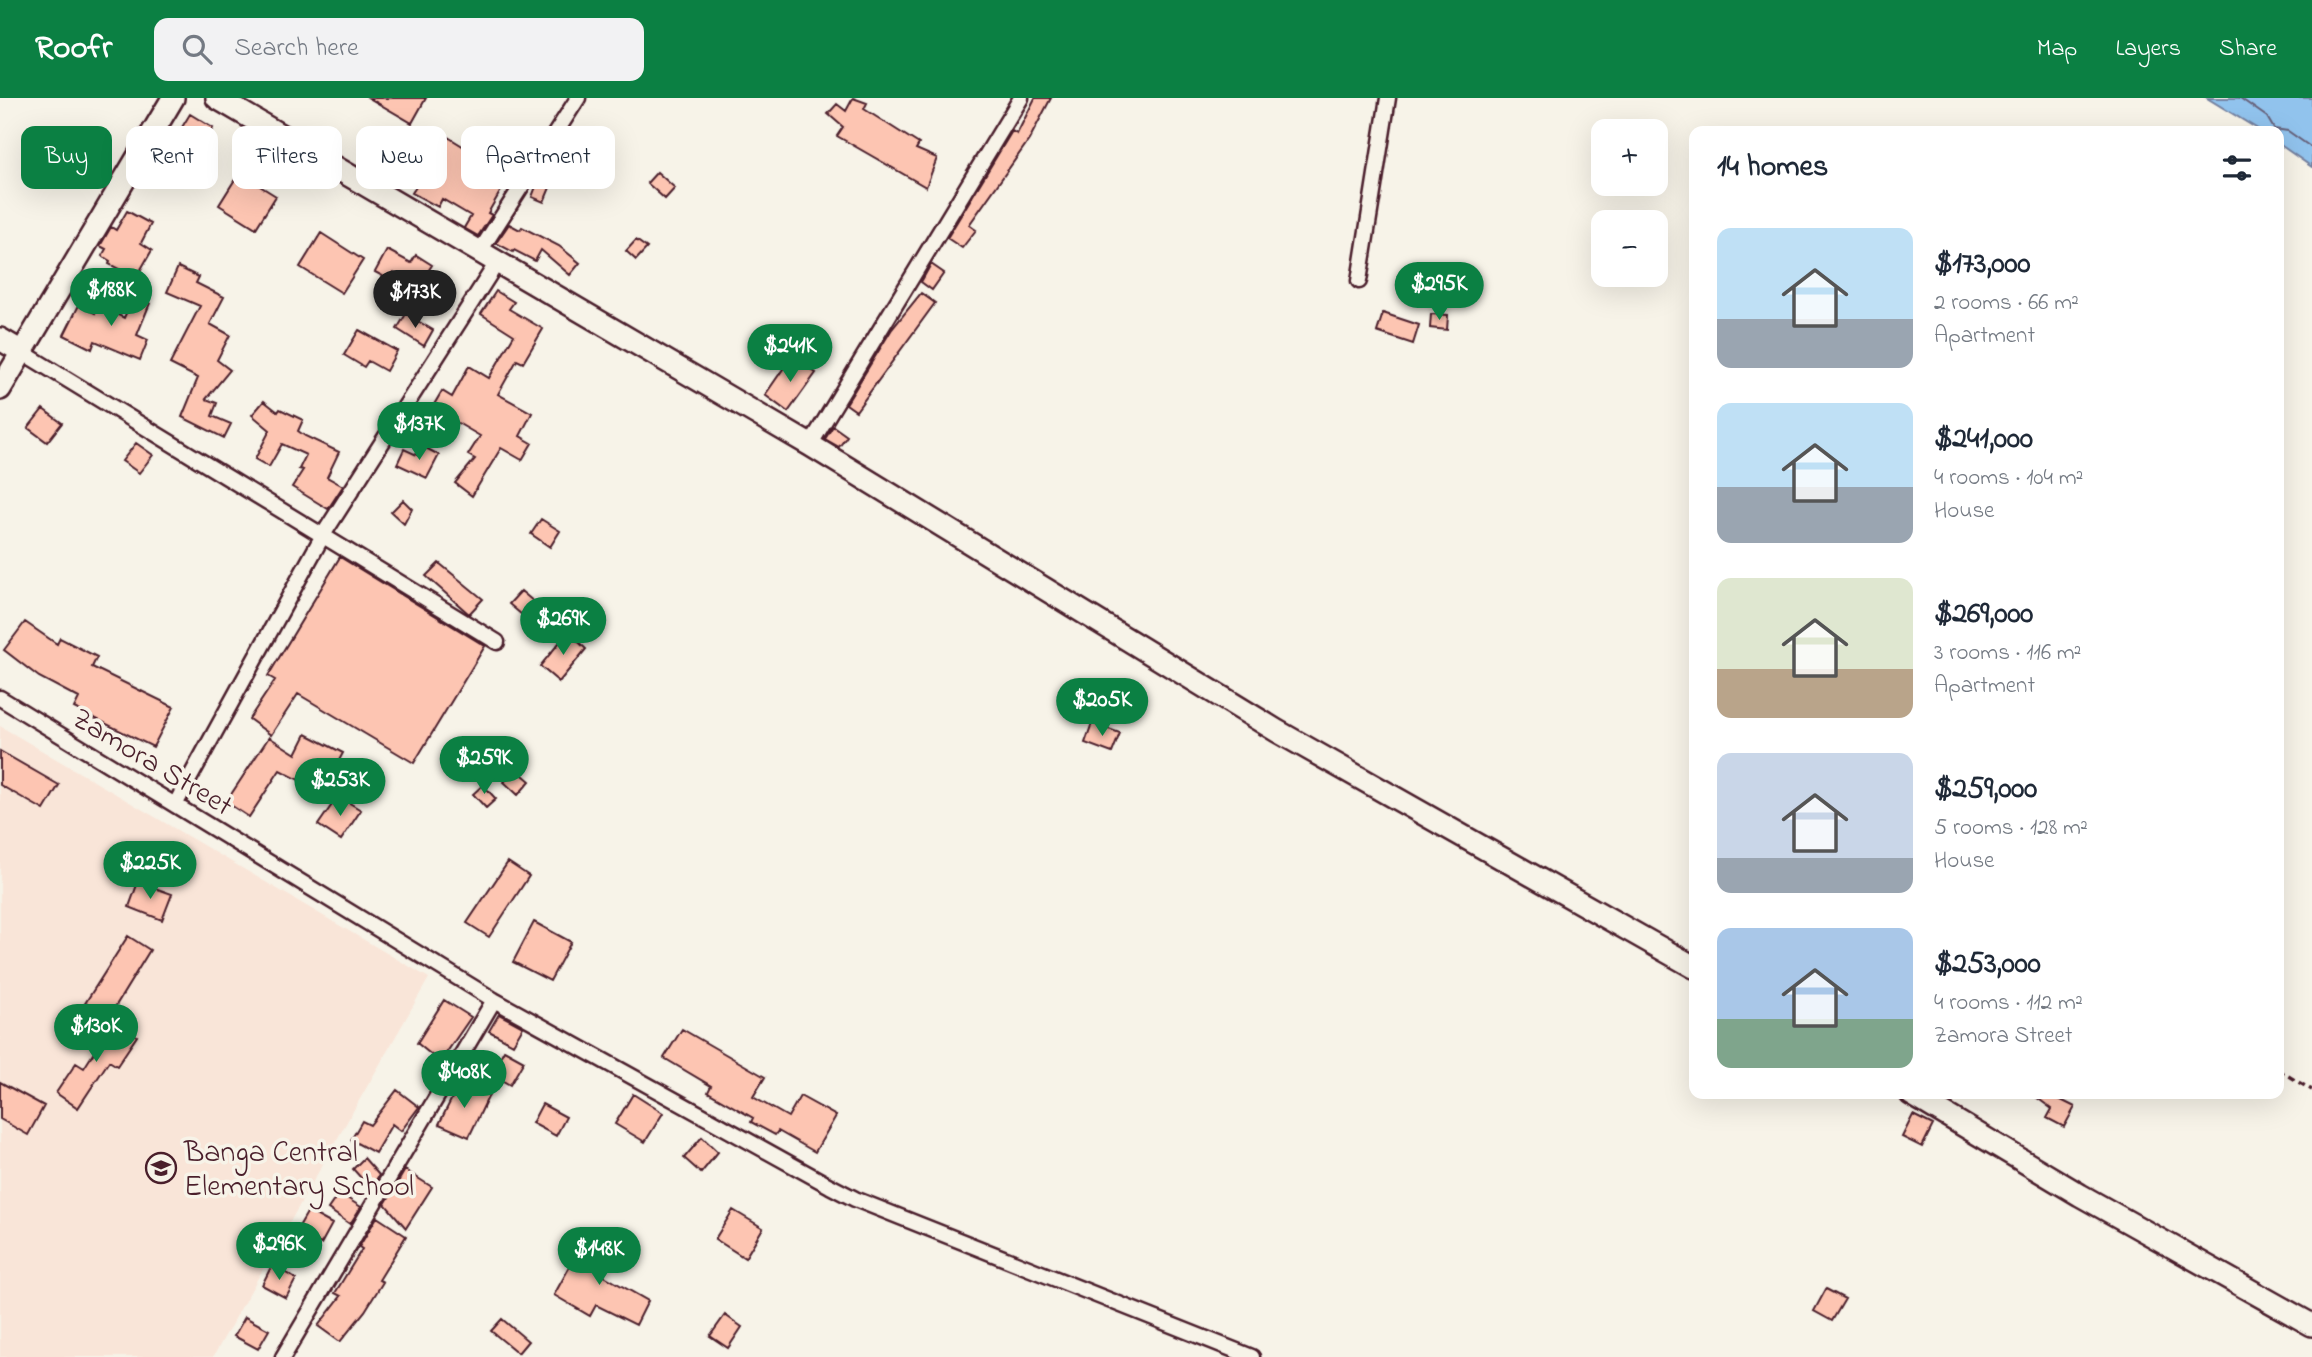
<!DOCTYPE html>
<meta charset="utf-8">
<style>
body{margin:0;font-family:"Indie Flower",sans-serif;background:#f2f2f3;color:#1f2937;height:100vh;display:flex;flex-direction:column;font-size:26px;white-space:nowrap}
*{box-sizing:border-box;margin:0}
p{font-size:23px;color:#747a83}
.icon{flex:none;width:38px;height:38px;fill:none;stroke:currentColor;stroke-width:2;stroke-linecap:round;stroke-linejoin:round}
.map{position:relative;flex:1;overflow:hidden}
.sheet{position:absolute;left:1689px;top:28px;width:595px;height:973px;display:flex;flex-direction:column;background:#fff;border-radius:14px;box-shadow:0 7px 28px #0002}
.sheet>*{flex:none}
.banner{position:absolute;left:21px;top:28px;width:665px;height:63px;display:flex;gap:14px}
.fabs{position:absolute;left:1591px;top:21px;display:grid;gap:14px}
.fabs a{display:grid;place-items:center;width:77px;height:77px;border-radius:14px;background:#fff;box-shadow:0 7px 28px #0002;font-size:35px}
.price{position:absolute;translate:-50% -60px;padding:0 16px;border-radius:24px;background:#0b8043;color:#fff;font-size:23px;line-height:46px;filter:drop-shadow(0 2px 4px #0008)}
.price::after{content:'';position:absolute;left:50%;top:42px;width:21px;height:16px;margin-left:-10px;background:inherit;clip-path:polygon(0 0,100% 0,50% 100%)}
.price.selected{background:#222;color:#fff}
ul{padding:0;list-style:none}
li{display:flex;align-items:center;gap:21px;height:175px;padding:0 28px}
li span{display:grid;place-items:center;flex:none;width:196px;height:140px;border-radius:14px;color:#555}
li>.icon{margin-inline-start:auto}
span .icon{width:84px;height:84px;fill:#fffc;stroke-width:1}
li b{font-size:30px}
h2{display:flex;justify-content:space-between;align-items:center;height:84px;padding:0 28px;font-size:30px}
.chip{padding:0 24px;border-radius:14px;background:#fff;box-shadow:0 7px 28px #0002;font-size:24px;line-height:63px}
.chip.selected{background:#0b8043;color:#fff}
header{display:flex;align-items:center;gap:42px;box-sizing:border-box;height:98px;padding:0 35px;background:#0b8043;color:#fff}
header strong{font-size:33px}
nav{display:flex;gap:38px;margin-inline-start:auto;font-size:24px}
.search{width:490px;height:63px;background:#f2f2f3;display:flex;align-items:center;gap:18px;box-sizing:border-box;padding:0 24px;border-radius:14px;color:#747a83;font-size:26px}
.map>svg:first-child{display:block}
.built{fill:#f9e5d8}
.water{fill:#91c3ed;stroke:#75819f;stroke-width:2}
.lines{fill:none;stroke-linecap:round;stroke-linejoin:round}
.shore{stroke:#666179;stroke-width:2}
.building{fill:#fdc5b2;stroke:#4a1f2b;stroke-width:2}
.street-casing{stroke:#4a1f2b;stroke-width:19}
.secondary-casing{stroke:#4a1f2b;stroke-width:26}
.path{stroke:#4a1f2b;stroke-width:3.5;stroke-dasharray:7 5;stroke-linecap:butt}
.street{stroke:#f7f3e8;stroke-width:14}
.secondary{stroke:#f7f3e8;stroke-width:21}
.labels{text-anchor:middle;stroke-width:7;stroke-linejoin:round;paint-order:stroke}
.street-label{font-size:30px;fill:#4a1f2b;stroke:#f7f3e8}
.poi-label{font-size:30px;fill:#4a1f2b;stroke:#f7f3e8;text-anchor:start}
</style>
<header>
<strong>Roofr</strong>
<div class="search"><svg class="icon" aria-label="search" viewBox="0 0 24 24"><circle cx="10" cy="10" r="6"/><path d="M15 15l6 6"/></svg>Search here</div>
<nav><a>Map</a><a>Layers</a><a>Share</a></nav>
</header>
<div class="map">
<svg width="2312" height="1259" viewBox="0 0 2312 1259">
<rect width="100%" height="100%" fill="#f7f3e8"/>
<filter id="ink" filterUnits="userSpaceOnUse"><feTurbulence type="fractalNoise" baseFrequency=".0143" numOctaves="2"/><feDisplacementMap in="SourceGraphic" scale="14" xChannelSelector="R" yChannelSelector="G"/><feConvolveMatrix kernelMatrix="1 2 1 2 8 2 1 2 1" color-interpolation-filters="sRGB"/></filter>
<g filter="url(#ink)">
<!-- built -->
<path class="built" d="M0 628 429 880 213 1259H0Z"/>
<!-- water -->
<path class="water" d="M2207 0H2312V69L2279 46 2278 33H2261Z"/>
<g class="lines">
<!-- shore -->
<path class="shore" d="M2240 0 2267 19 2274 31 2288 33 2312 50"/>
</g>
<!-- building -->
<path class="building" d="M369 0H426L412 25Z
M853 0 867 5 864 11 919 46 916 51 937 60 926 89 837 38 843 29 828 16 837 6 846 13Z
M1035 0H1051L1029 42 969 127 976 132 962 150 947 140 1012 33 1017 36Z
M190 16 213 30 183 81 159 67Z
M448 39 469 52 465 57 507 82 488 115 492 117 478 138 464 130 471 118 442 101 438 109 412 95Z
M567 40 586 57 565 82 556 75 544 104 532 99 542 73Z
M657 74 675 90 665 101 647 85Z
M239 75 276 98 256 130 219 107Z
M127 113 151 126 141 145 152 152 136 180 109 166 110 163 102 158 106 151 100 148 111 129 116 132Z
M509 126 520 132 522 129 559 148 580 165 570 177 541 152 535 163 514 152 513 154 496 145Z
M321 135 363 162 342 195 300 169Z
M636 142 647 150 636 162 626 153Z
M387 152 411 165 416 157 432 167 417 190 393 174 388 181 375 174Z
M931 166 944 175 932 192 921 184Z
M178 169 199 179 196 185 224 199 210 226 230 237 217 262 230 272 206 301 217 305 212 318 231 326 224 340 182 319 198 280 170 266 200 208 167 194Z
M496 193 514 204 509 211 543 231 523 265 517 262 498 296 532 315 520 338 532 345 522 362 501 350 472 398 455 385 475 361 468 357 480 338 432 310 442 293 452 299 469 268 489 280 514 237 481 216Z
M921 195 935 205 856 313 846 306 892 231Z
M133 199 150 205 137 237 148 242 140 262 95 243 92 251 64 237 79 207 95 215 98 207 124 220Z
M1383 215 1419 227 1413 246 1377 234Z
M406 216 433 232 424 248 397 231Z
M1431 216 1448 217 1447 232 1430 230Z
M359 232 397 253 386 273 368 263 364 269 344 257Z
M792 258 816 275 788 314 765 297Z
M264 303 278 314 280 311 303 322 298 333 305 338 339 354 327 379 343 388 328 411 292 389 303 372 299 371 306 357 282 346 269 369 255 361 270 332 252 317Z
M43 311 62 325 47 344 28 330Z
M833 328 847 338 839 349 825 341Z
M136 345 153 357 139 375 122 363Z
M424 349 439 357 427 380 397 366 404 351 419 358Z
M403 402 412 411 404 426 391 414Z
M541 421 560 433 550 449 531 436Z
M340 459 485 548 414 665 298 596 271 637 249 621 275 582 268 578Z
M439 465 483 501 469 516 426 478Z
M521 493 540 509 528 522 509 506Z
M25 524 57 546 60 540 97 559 92 569 174 609 153 649 74 610 79 600 39 579 4 552Z
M568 534 586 551 559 584 540 568Z
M1092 625 1120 635 1112 655 1085 645Z
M306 636 343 655 322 694 280 672 249 719 226 704 269 639 296 656Z
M0 653 59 687 44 712 0 687Z
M516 671 530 683 518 697 504 684Z
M483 687 496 701 486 710 473 696Z
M338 698 361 712 341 742 318 727Z
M508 764 529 778 489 839 467 825Z
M138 784 172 796 162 822 129 809Z
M534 824 571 844 550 883 513 864Z
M128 838 150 852 107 922 84 907Z
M444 902 471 919 440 964 417 945Z
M499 916 523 929 513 946 489 933Z
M114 923 137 938 117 968 109 963 78 1010 56 995 76 965 84 970Z
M682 931 765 979 753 999 788 1019 800 998 836 1018 815 1054 778 1033 775 1037 751 1024 753 1020 708 994 711 988 664 960Z
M504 952 524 963 510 987 491 976Z
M0 984 44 1008 28 1037 0 1021Z
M459 986 489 997 469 1039 439 1026Z
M397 992 419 1009 401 1033 392 1026 375 1055 351 1042 362 1023 370 1027Z
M633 996 663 1015 645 1044 615 1026Z
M2032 996H2049L2075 1009 2064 1029 2047 1020 2052 1011Z
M542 1006 566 1019 556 1038 532 1025Z
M1913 1017 1933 1027 1922 1049 1902 1039Z
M702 1039 718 1054 701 1075 684 1060Z
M364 1060 379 1077 371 1091 353 1071Z
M405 1072 432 1089 406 1130 385 1106Z
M339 1095 361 1109 350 1126 328 1111Z
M733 1112 763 1130 745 1160 715 1141Z
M308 1113 332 1126 321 1146 297 1132Z
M377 1119 406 1138 379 1182 383 1184 365 1213 340 1244 318 1228 341 1198 335 1195 362 1151 359 1149Z
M597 1139 615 1151 599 1175 648 1203 636 1227 596 1207 590 1218 554 1197 574 1161 580 1164Z
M272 1167 296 1181 286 1200 262 1187Z
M1826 1191 1845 1201 1832 1223 1814 1213Z
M725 1217 742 1229 728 1250 710 1238Z
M245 1219 269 1232 258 1251 234 1238Z
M502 1221 528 1243 518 1255 491 1233Z"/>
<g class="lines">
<!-- street casing -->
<g class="street-casing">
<path id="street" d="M480 153 578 0
M1359 183 1388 0
M22 254 497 544
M810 347 1021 0
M0 600 494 902 830 1088 855 1101 1252 1259
M175 707 323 437 498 163
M283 1259 494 902"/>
</g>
<!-- secondary casing -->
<g class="secondary-casing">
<path id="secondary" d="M217 0 810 347 1277 633 1694 869
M0 241 22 254
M0 291 173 0
M1911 996 2080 1097 2312 1227"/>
</g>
<!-- path -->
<path class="path" d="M2278 972 2312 992"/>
<!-- street -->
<use href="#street" class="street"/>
<!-- secondary -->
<use href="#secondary" class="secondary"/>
</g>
</g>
<!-- icons -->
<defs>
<g id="school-ring" transform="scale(1.575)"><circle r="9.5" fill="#f7f3e8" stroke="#4a1f2b" stroke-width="1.5"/><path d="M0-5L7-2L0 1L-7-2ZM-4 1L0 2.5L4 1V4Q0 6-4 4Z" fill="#4a1f2b"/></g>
</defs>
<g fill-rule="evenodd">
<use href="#school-ring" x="161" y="1070"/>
</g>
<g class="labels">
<!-- street labels -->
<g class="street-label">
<text transform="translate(153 663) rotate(31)" y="10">Zamora Street</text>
</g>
<!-- poi labels -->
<g class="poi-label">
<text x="184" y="1063">Banga Central<tspan x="184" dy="34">Elementary School</tspan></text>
</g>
</g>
</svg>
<div class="fabs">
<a>+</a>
<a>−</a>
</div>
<b class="price" style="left:1439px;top:224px">$295K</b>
<b class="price" style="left:111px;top:230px">$188K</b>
<b class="price selected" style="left:415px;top:232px">$173K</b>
<b class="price" style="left:790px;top:286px">$241K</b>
<b class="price" style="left:419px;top:364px">$137K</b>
<b class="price" style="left:563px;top:559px">$269K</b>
<b class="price" style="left:1102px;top:640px">$205K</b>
<b class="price" style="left:484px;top:698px">$259K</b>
<b class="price" style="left:340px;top:720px">$253K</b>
<b class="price" style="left:150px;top:803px">$225K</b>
<b class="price" style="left:96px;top:966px">$130K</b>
<b class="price" style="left:464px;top:1012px">$408K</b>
<b class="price" style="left:279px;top:1184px">$296K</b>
<b class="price" style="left:599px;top:1189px">$148K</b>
<div class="banner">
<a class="chip selected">Buy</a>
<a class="chip">Rent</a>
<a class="chip">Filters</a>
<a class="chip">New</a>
<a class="chip">Apartment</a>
</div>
<section class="sheet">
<h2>14 homes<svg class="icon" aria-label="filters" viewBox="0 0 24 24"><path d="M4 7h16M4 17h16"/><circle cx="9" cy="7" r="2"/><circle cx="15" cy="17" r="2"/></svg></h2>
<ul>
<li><span style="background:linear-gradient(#bfe0f5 65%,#9aa5b1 0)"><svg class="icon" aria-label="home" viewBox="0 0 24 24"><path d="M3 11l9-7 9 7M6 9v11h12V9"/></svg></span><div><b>$173,000</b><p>2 rooms · 66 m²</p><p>Apartment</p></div></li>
<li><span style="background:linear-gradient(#bfe0f5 60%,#9aa5b1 0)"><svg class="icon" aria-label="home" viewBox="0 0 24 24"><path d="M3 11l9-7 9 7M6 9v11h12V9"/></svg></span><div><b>$241,000</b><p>4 rooms · 104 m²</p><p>House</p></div></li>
<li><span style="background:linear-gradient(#dfe7d0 65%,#b9a48a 0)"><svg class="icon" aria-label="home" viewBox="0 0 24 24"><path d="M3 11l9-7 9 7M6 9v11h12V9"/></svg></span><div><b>$269,000</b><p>3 rooms · 116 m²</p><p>Apartment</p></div></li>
<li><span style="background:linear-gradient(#c9d6e8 75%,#9aa5b1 0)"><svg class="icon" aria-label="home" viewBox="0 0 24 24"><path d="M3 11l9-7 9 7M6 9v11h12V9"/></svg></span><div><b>$259,000</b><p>5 rooms · 128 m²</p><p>House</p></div></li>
<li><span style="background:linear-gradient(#a9c7e8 65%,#7fa58c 0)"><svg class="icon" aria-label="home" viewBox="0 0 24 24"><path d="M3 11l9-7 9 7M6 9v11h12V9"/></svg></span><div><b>$253,000</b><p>4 rooms · 112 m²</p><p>Zamora Street</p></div></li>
</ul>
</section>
</div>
